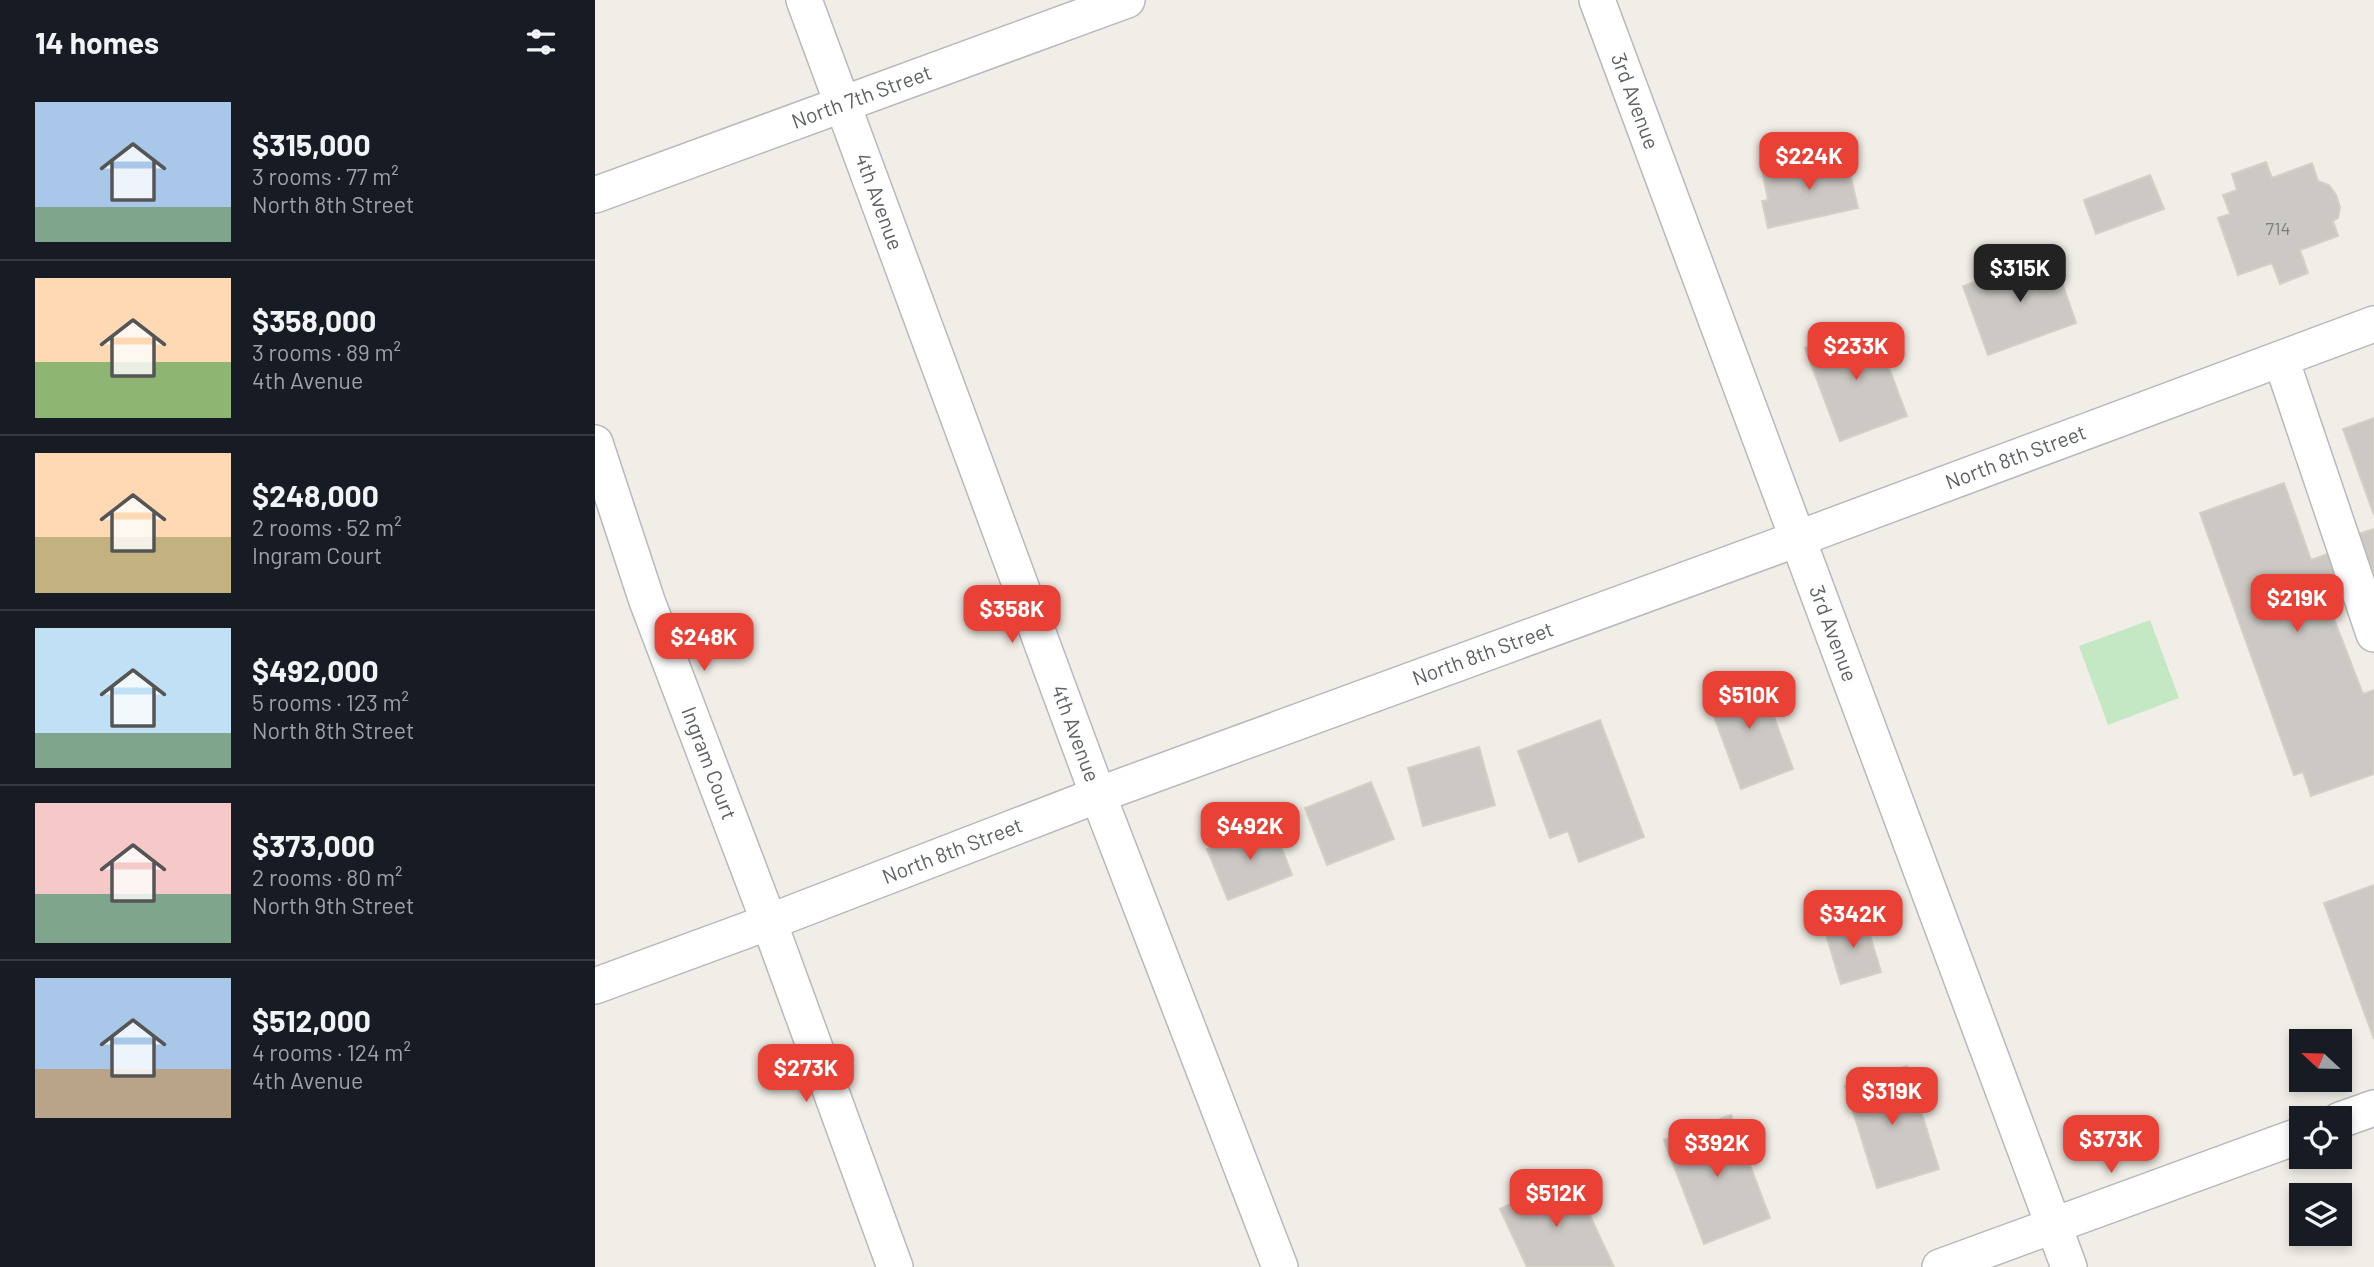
<!DOCTYPE html>
<meta charset="utf-8">
<style>
body{margin:0;font-family:Barlow,sans-serif;background:#20242c;color:#f1f3f6;height:100vh;display:flex;flex-direction:column;font-size:26px;white-space:nowrap}
*{box-sizing:border-box;margin:0}
p{font-size:23px;color:#9ea1a6}
.icon{flex:none;width:38px;height:38px;fill:none;stroke:currentColor;stroke-width:2;stroke-linecap:round;stroke-linejoin:round}
.map{position:relative;flex:1;overflow:hidden}
.sheet{display:flex;flex-direction:column;background:#171b24;width:595px}
.sheet>*{flex:none}
.needle{width:46px;rotate:292deg}
.controls{position:absolute;left:1694px;top:1029px;display:grid;gap:14px}
.controls a{display:grid;place-items:center;width:63px;height:63px;border-radius:0px;background:#171b24;box-shadow:0 4px 10px #0003;font-size:35px}
.price{position:absolute;translate:-50% -60px;padding:0 16px;border-radius:14px;background:#e94135;color:#fff;font-size:23px;line-height:46px;filter:drop-shadow(0 2px 4px #0008)}
.price::after{content:'';position:absolute;left:50%;top:42px;width:21px;height:16px;margin-left:-10px;background:inherit;clip-path:polygon(0 0,100% 0,50% 100%)}
.price.selected{background:#222;color:#fff}
ul{padding:0;list-style:none}
li{display:flex;align-items:center;gap:21px;height:175px;padding:0 35px}
li+li{border-top:2px solid #363941}
li span{display:grid;place-items:center;flex:none;width:196px;height:140px;border-radius:0px;color:#555}
li>.icon{margin-inline-start:auto}
span .icon{width:84px;height:84px;fill:#fffc;stroke-width:1}
li b{font-size:30px}
h2{display:flex;justify-content:space-between;align-items:center;height:84px;padding:0 35px;font-size:30px}
main{display:flex;flex:1;min-height:0}
.map>svg:first-child{display:block}
.green{fill:#c5e8c4}
.building{fill:#ccc9c4;stroke:#d5d0c5;stroke-width:2}
.lines{fill:none;stroke-linecap:round;stroke-linejoin:round}
.minor-casing{stroke:#b7b9bd;stroke-width:38}
.minor{stroke:#fff;stroke-width:35}
.labels{text-anchor:middle;stroke-width:5;stroke-linejoin:round;paint-order:stroke}
.number-label{font-size:18px;fill:#7a7c7e}
.street-label{font-size:21px;fill:#5e6267;stroke:#fff}
</style>
<main>
<section class="sheet">
<h2>14 homes<svg class="icon" aria-label="filters" viewBox="0 0 24 24"><path d="M4 7h16M4 17h16"/><circle cx="9" cy="7" r="2"/><circle cx="15" cy="17" r="2"/></svg></h2>
<ul>
<li><span style="background:linear-gradient(#a9c7e8 75%,#7fa58c 0)"><svg class="icon" aria-label="home" viewBox="0 0 24 24"><path d="M3 11l9-7 9 7M6 9v11h12V9"/></svg></span><div><b>$315,000</b><p>3 rooms · 77 m²</p><p>North 8th Street</p></div></li>
<li><span style="background:linear-gradient(#ffd9b3 60%,#8fb573 0)"><svg class="icon" aria-label="home" viewBox="0 0 24 24"><path d="M3 11l9-7 9 7M6 9v11h12V9"/></svg></span><div><b>$358,000</b><p>3 rooms · 89 m²</p><p>4th Avenue</p></div></li>
<li><span style="background:linear-gradient(#ffd9b3 60%,#c2b280 0)"><svg class="icon" aria-label="home" viewBox="0 0 24 24"><path d="M3 11l9-7 9 7M6 9v11h12V9"/></svg></span><div><b>$248,000</b><p>2 rooms · 52 m²</p><p>Ingram Court</p></div></li>
<li><span style="background:linear-gradient(#bfe0f5 75%,#7fa58c 0)"><svg class="icon" aria-label="home" viewBox="0 0 24 24"><path d="M3 11l9-7 9 7M6 9v11h12V9"/></svg></span><div><b>$492,000</b><p>5 rooms · 123 m²</p><p>North 8th Street</p></div></li>
<li><span style="background:linear-gradient(#f6c9c9 65%,#7fa58c 0)"><svg class="icon" aria-label="home" viewBox="0 0 24 24"><path d="M3 11l9-7 9 7M6 9v11h12V9"/></svg></span><div><b>$373,000</b><p>2 rooms · 80 m²</p><p>North 9th Street</p></div></li>
<li><span style="background:linear-gradient(#a9c7e8 65%,#b9a48a 0)"><svg class="icon" aria-label="home" viewBox="0 0 24 24"><path d="M3 11l9-7 9 7M6 9v11h12V9"/></svg></span><div><b>$512,000</b><p>4 rooms · 124 m²</p><p>4th Avenue</p></div></li>
</ul>
</section>
<div class="map">
<svg width="1779" height="1267" viewBox="0 0 1779 1267">
<rect width="100%" height="100%" fill="#f1eee7"/>
<!-- green -->
<path class="green" d="M1555 620 1584 698 1513 725 1484 646Z"/>
<!-- building -->
<path class="building" d="M1251 156 1263 208 1173 228 1167 201 1173 200 1168 174Z
M1671 162 1677 178 1717 163 1723 181 1734 185 1741 195 1745 207 1743 218 1738 221 1743 236 1705 250 1713 273 1685 284 1677 263 1643 275 1623 218 1635 214 1628 195 1642 190 1637 174Z
M1555 175 1569 209 1501 234 1489 200Z
M1457 254 1481 323 1393 355 1368 286Z
M1277 323 1312 416 1245 441 1210 348Z
M1779 418V515L1748 429Z
M1689 483 1716 560 1766 542 1763 534 1779 529V579L1775 569 1727 588 1768 694 1779 690V774L1716 796 1708 772 1699 775 1605 513Z
M1163 673 1198 769 1146 789 1110 692Z
M1005 720 1049 837 984 862 973 831 955 838 923 751Z
M884 747 900 805 828 826 813 768Z
M776 782 799 839 732 865 710 808Z
M677 823 697 875 633 900 612 849Z
M1779 885V1039L1729 903Z
M1269 915 1286 972 1246 984 1229 928Z
M1312 1066 1344 1169 1282 1188 1250 1086Z
M1136 1115 1175 1218 1109 1244 1069 1140Z
M976 1175 1019 1267H932L905 1209Z"/>
<g class="lines">
<!-- minor casing -->
<g class="minor-casing">
<g id="minor">
<path id="s1" d="M209 0 503 795 685 1267"/>
<path id="s2" d="M1002 0 1474 1267"/>
<path id="s3" d="M0 195 532 0"/>
<path d="M1686 359 1779 634"/>
<path id="s4" d="M0 443 52 601 174 922 300 1267"/>
<path id="s5" d="M0 986 174 922 503 795 1202 539 1779 324"/>
<path d="M1745 1120 1779 1108"/>
<path d="M1345 1267 1706 1135"/>
</g>
</g>
<!-- minor -->
<use href="#minor" class="minor"/>
</g>
<g class="labels">
<!-- number labels -->
<g class="number-label">
<text x="1683" y="235">714</text>
</g>
<!-- street labels -->
<g class="street-label">
<text dy="7" stroke="none"><textPath href="#s3" startOffset="284">North 7th Street</textPath></text>
<text dy="7" stroke="none"><textPath href="#s2" startOffset="108">3rd Avenue</textPath></text>
<text dy="7" stroke="none"><textPath href="#s1" startOffset="215">4th Avenue</textPath></text>
<text dy="7" stroke="none"><textPath href="#s5" startOffset="1516">North 8th Street</textPath></text>
<text dy="7" stroke="none"><textPath href="#s2" startOffset="676">3rd Avenue</textPath></text>
<text dy="7" stroke="none"><textPath href="#s5" startOffset="948">North 8th Street</textPath></text>
<text dy="7" stroke="none"><textPath href="#s1" startOffset="782">4th Avenue</textPath></text>
<text dy="7" stroke="none"><textPath href="#s4" startOffset="340">Ingram Court</textPath></text>
<text dy="7" stroke="none"><textPath href="#s5" startOffset="382">North 8th Street</textPath></text>
</g>
</g>
</svg>
<div class="controls">
<a><svg class="needle" viewBox="-14 -14 28 28"><path d="M0-13l5 13h-10z" fill="#e53935"/><path d="M0 13l5-13h-10z" fill="#9ea1a6"/></svg></a>
<a><svg class="icon" aria-label="locate" viewBox="0 0 24 24"><circle cx="12" cy="12" r="6"/><path d="M12 2v4M12 18v4M2 12h4M18 12h4"/></svg></a>
<a><svg class="icon" aria-label="layers" viewBox="0 0 24 24"><path d="M12 4l9 5-9 5-9-5zM3 14l9 5 9-5"/></svg></a>
</div>
<b class="price" style="left:1214px;top:192px">$224K</b>
<b class="price selected" style="left:1425px;top:304px">$315K</b>
<b class="price" style="left:1261px;top:382px">$233K</b>
<b class="price" style="left:1702px;top:634px">$219K</b>
<b class="price" style="left:417px;top:645px">$358K</b>
<b class="price" style="left:109px;top:673px">$248K</b>
<b class="price" style="left:1154px;top:731px">$510K</b>
<b class="price" style="left:655px;top:862px">$492K</b>
<b class="price" style="left:1258px;top:950px">$342K</b>
<b class="price" style="left:211px;top:1104px">$273K</b>
<b class="price" style="left:1297px;top:1127px">$319K</b>
<b class="price" style="left:1516px;top:1175px">$373K</b>
<b class="price" style="left:1122px;top:1179px">$392K</b>
<b class="price" style="left:961px;top:1229px">$512K</b>
</div>
</main>
